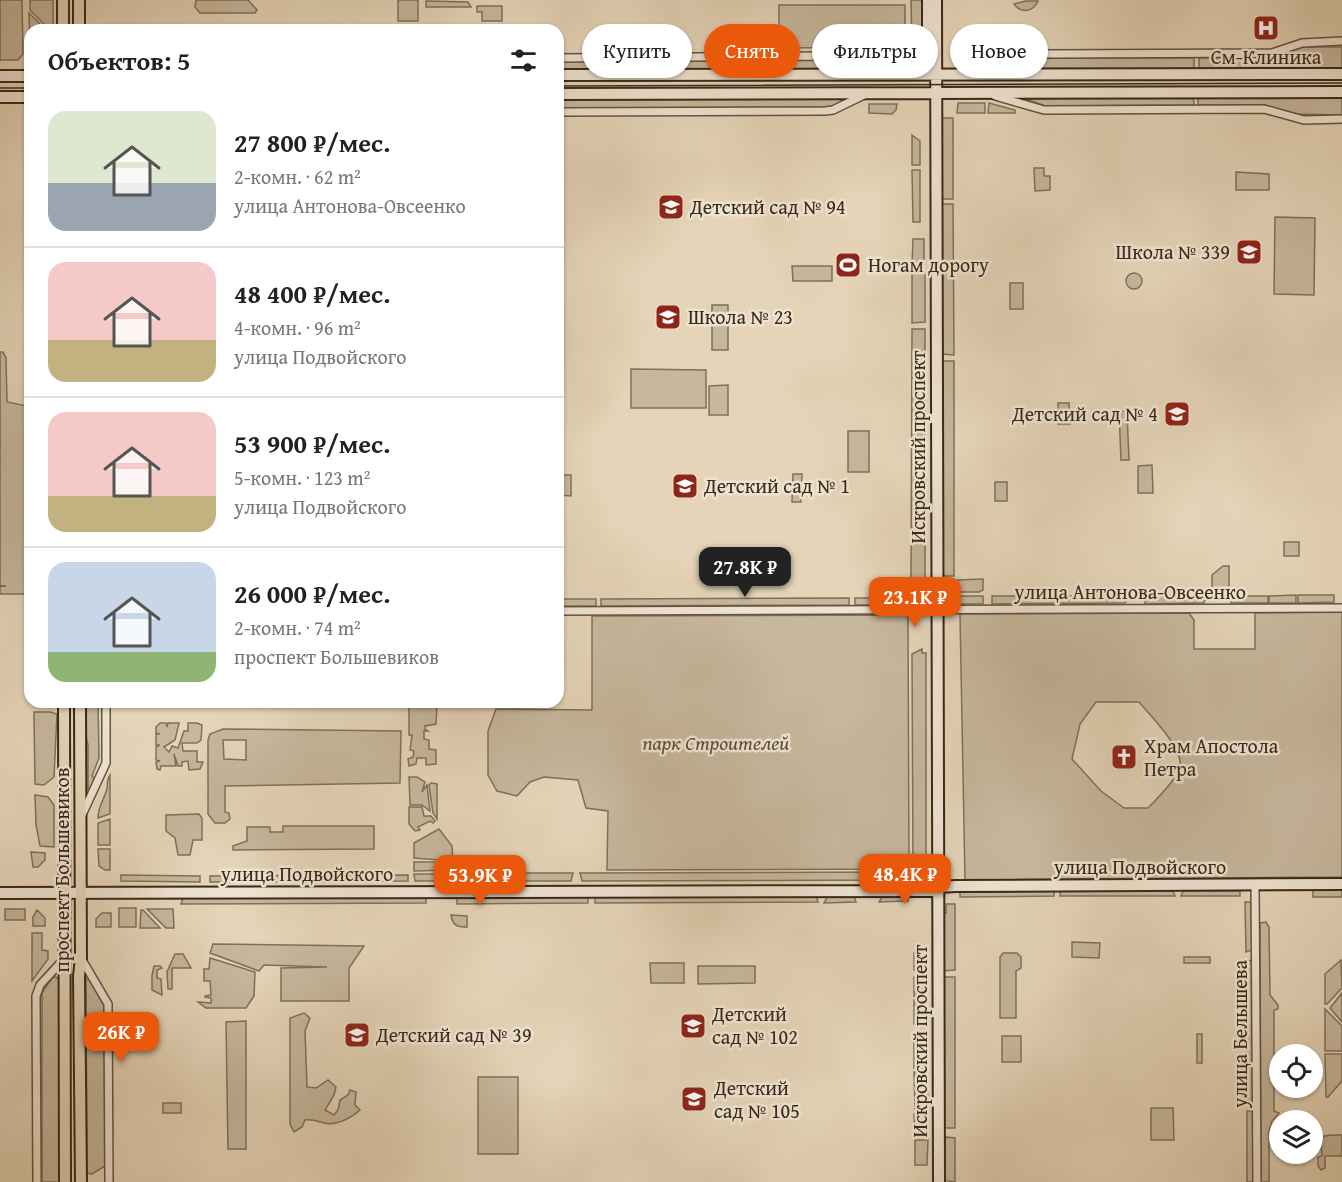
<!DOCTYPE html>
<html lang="ru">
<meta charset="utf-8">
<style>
body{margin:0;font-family:"Gentium Book Plus",serif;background:#f2f2f2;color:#222;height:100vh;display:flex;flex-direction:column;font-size:22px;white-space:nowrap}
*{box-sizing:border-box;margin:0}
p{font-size:20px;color:#767676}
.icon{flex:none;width:33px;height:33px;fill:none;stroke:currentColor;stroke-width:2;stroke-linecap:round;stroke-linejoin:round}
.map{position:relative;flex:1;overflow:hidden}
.sheet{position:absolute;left:24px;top:24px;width:540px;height:684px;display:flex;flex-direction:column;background:#fff;border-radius:18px;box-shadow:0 2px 4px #0004}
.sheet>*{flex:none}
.banner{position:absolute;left:582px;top:24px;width:570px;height:54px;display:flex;gap:12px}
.buttons{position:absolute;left:1269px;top:1044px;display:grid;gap:12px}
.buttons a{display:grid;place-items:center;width:54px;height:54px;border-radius:50%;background:#fff;box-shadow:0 2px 4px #0004;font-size:30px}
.price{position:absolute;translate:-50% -51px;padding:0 14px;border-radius:12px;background:#ea580c;color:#fff;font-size:20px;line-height:39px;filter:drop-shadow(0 2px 3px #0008)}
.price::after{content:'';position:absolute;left:50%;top:36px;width:18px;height:14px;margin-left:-9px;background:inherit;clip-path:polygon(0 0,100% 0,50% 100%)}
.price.selected{background:#222;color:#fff}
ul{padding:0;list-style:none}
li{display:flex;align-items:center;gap:18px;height:150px;padding:0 24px}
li+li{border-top:2px solid #e0e0e0}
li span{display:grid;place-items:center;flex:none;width:168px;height:120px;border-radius:18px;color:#555}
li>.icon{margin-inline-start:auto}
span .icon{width:72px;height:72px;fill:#fffc;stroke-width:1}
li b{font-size:26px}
h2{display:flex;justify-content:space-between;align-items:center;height:72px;padding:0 24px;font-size:26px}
.pill{padding:0 21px;border-radius:27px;background:#fff;box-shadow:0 2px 4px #0004;font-size:21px;line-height:54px}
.pill.selected{background:#ea580c;color:#fff}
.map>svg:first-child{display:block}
.green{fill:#c7b79d;stroke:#7f705a;stroke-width:1.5;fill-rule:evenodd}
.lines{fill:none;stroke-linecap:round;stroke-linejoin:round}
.stream{stroke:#7c6d58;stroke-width:2}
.street-casing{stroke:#625440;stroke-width:10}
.secondary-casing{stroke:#372918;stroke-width:14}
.primary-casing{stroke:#372918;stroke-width:14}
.street{stroke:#eee3d1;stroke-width:7}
.secondary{stroke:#eee3d1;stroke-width:10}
.primary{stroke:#e5d4b8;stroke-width:10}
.tram{stroke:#372918;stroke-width:1.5}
.labels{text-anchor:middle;stroke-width:5;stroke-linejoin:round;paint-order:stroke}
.poi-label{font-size:20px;fill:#372918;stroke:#eee3d1;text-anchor:start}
.street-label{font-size:20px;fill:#372918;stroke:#eee3d1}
.park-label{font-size:20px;font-style:italic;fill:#5b4c39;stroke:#eee3d1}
</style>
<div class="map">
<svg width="1342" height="1182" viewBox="0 0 1342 1182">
<rect width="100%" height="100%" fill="#e5d4b8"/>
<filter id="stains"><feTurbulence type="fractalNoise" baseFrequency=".00333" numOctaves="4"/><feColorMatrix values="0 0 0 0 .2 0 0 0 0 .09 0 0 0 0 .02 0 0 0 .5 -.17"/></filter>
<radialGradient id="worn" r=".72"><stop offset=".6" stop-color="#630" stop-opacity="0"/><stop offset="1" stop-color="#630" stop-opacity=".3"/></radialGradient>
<!-- green -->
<path class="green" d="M0 0H22L23 54 18 60H0Z
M30 0H53V27H47L30 10Z
M196 0H248L257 10 255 13H200L195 7Z
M398 0H418V21H398Z
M911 0H924V48H912Z
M426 1 468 2 471 7H426Z
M1026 1H1038C1033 12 1022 14 1014 4Z
M779 5H905V47L779 48Z
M477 6H502V21H482V12H477Z
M29 13 46 30H30V59Z
M1303 47H1342V69H1199V58L1273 57Z
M982 51H1013V57L998 62H975L979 55H982Z
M844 53H904L898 56 895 63H867L844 55Z
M1045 58H1194V69H1045L1027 67V65Z
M823 60 838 65 839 67 821 71H558V61Z
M1342 94V115L1295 114 1264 105H1198V95Z
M1193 95 1194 105 1045 106 1026 99Z
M821 96 840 99 841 101 836 105 827 107 558 108V97Z
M958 103H985V113H957Z
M989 103 1015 110V113H988Z
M869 104H897L896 110 892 114 869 113Z
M939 118H953V199H939Z
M912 135 920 141V165H912Z
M1034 168H1044V176H1050V190L1035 191Z
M912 170H920V222H913Z
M1236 172 1269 174V190H1236Z
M939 204H953L954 355 941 354Z
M1275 217 1315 218 1314 295 1274 294Z
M913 239H924V264L921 266H912Z
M792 266H832V281H793Z
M912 271 925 273V322L912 323Z
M1126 281a8 8 0 1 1 16 0a8 8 0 1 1-16 0Z
M1010 283H1023V309H1010Z
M712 305H728V350H712Z
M912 329H925V590H921L920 579H911Z
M0 352H3L6 358 7 402 27 406V594H0Z
M941 361H954V576H940Z
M631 369 706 370V408H631Z
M728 385V415H709V386Z
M1058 403H1069L1070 424H1058Z
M1119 411H1127L1129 460H1121Z
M848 431H869V472H848Z
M1152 465 1153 493H1138V466Z
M793 474H802L801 502H792Z
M558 475H571V496L558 495Z
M995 482H1007V501H995Z
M1284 542H1299V556H1284Z
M1223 566H1229V592H1212V575Z
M983 579V590L979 592H959L958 580Z
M1145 595 1206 596 1204 603 1145 604Z
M1296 595V603H1269V596Z
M1298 595H1334V602L1298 603Z
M958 596H983V604H958Z
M992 596H1125L1128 599 1125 603 992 604Z
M1231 596H1268V603H1231Z
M849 598V605L601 606V599Z
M855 598H888V605H855Z
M558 599H596V606H558Z
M1342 612V877L965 880 960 614 1189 613 1194 620V649H1255V613ZM1096 702H1139C1150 715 1184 749 1180 767 1177 778 1156 800 1148 808H1124L1101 791 1072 759 1080 724Z
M908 615 909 869 607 870 608 811 586 808 578 780 544 777 530 782 517 796 497 791 488 775V731L496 709 592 710V616Z
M922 649V653H926V868L913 869 912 654Z
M84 702H98L99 758 92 776 95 780 90 791 88 790V745L84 727Z
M409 702H431L437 705 436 724 425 726V729L428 731H424V739L429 740V749L436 750V764L426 765V758H417L416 764 409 766 408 759 413 757 414 751 410 750 412 735H409Z
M34 712H50L57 714 54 777 44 785 35 784Z
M160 723H166L167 727 168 723H179L175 740 164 747 169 752 172 746 178 748 184 731H188V723H197L202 725 201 740 197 743H182L183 751H197V762H203L200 769 189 770 188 761 182 762V766H178L174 754 176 766H161L160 770 157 769 156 762 160 761 156 760V747L160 745H156V734H160L156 733V727Z
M223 729 401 731 400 783 225 786V812L229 813 230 819 225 823H215L208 814V740L210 734ZM223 740H246V760L224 759Z
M110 775V814L98 818C98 807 104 799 107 789 108 782 106 781 110 775Z
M409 777H417L425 782 422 792 427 785 430 811 422 805H410Z
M431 783 437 784V819L433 813 429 785Z
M35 795 48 797 54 805V847L40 846 36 825Z
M409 807H422L424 816H431L435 821 433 823 430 821 418 827 420 830 415 831 409 824Z
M199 814 202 818V840H193L190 855H178L175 838 166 831V815Z
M110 819V845H98V823Z
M283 826H374V849L233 850V846L247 841V827H270V832H283Z
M439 829 452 846 453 861 414 858V843Z
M98 849H110V870H105L99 866Z
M31 852 45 853V860L38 867H33Z
M414 862H452V870L414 871Z
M908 872V880L582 881 580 873Z
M474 873H573L571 881H477Z
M414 874H450V881H415Z
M121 875 200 876V882L121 881Z
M408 875V881L210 882V876Z
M1313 890H1342V897H1313Z
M1054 891V896L960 897V892Z
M1060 891H1173L1175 896H1060Z
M1183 891H1240V896H1181Z
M829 894 854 896 856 902 824 903Z
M908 894V901L879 902 883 896Z
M426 895V903L181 904 183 897Z
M588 895V903L457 904V896Z
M595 895 816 896 818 902 595 903Z
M1245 902H1251L1252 950 1246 952Z
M946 904H955V970L942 971V913H946Z
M119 908H136V927H119Z
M5 909H25V920H5Z
M147 909H173L174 928H166Z
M37 910 45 918V926H33V917Z
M141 910H143L160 928H140Z
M102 913H111V927H96V919Z
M451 915 467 916V927C457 927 453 926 451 915Z
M1266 922 1269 927 1270 995 1278 1005V1009L1274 1010V1111L1279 1113 1272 1121 1269 1131V1182H1261L1260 923Z
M32 933H42V950L48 951V959L32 981Z
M1072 942 1100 943 1099 958 1072 957Z
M213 944 364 946 349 968V1001H281V968L327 967 264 965 259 971 210 953Z
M922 948V970H914V953Z
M1003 953H1017L1021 957V968L1016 971V1018H1000V957Z
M175 954H183L191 968H172V989H168L167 972Z
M1184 957H1210V963H1184Z
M210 958 255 972 254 996 246 1008H206L198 1002 211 1003V998L205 997V996L211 995 210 981H204V969H209Z
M1245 960 1252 961 1253 1102H1247Z
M1341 960 1342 988 1327 1004H1325V974Z
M650 963H684V983H651Z
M154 966H160L162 968 157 970V978L161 979 162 995 152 990V975Z
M698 966H755V983L698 984Z
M56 977 60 981V1182H42V993L52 978Z
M914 977H922V996H914Z
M942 977H955V1128H942Z
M86 979 90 980 104 1006 105 1166 92 1174 87 1173Z
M1342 993V1022L1330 1008Z
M914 1000H922V1024H914Z
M1325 1009 1342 1026V1051H1325Z
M304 1013 310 1018 305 1031 307 1087 316 1088 328 1080 336 1087 334 1095 325 1110 334 1115 338 1110 340 1100 348 1095 350 1090 356 1092 355 1105 360 1110C351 1118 337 1126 324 1123 317 1121 313 1119 305 1120L302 1127 294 1132 290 1124V1018Z
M246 1021V1149H228L226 1022Z
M1197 1034H1202V1063H1197Z
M914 1036 927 1038V1068H914Z
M1002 1036H1021V1062H1002Z
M1325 1054H1342V1081L1328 1097H1326Z
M914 1072H927L928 1106 925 1109H915Z
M478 1077H518V1154H478Z
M163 1103H181V1113H163Z
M1151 1108H1173L1174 1140H1151Z
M1247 1111H1253V1182H1247Z
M914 1114 924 1115 927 1117V1135H915Z
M1342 1135V1156H1325V1168L1321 1170 1318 1166V1157L1322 1156 1321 1146H1317C1319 1133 1332 1135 1342 1135Z
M946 1137 955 1138V1182L943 1180 942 1141H945Z
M915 1140H928L927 1165H915Z"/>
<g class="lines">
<!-- stream -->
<path class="stream" d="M0 586H5"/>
<!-- street casing -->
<g class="street-casing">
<path id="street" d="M558 58 822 56 866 73
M1002 72 1045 54 1272 53 1302 43 1342 41
M995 96 1044 110 1264 109 1304 120 1342 119
M558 112 825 111 833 110 864 95
M558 611 1342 608
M82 815 106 763V702
M1255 885 1257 1182
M81 958 108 1004 109 1182
M37 1182 36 996 40 985 64 959"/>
</g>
<!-- secondary casing -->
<g class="secondary-casing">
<path id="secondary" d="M936 0 939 1182
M928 33V0
M558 75 1342 74
M0 76H30
M558 94 1342 92
M0 97H30
M0 893 931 891 937 887 956 886 1342 884"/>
</g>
<!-- primary casing -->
<g class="primary-casing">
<path id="primary" d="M63 0V30
M79 0V30
M64 702 65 1182
M80 702 81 958 79 976 81 1182"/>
</g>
<!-- street -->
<use href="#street" class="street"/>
<!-- secondary -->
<use href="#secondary" class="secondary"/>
<!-- primary -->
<use href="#primary" class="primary"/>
<!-- tram -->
<path class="tram" d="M558 86 1342 83
M0 88H30"/>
</g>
<!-- icons -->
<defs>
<g id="hospital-square" transform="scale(1.35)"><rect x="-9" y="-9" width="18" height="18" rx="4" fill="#8f2418" stroke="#eee3d1"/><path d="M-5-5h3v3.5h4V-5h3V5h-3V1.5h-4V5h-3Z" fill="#fff"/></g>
<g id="school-square" transform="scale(1.35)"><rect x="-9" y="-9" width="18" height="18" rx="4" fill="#8f2418" stroke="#eee3d1"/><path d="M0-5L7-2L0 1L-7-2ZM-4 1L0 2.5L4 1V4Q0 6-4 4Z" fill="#fff"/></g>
<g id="stadium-square" transform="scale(1.35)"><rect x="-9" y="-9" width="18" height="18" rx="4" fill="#8f2418" stroke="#eee3d1"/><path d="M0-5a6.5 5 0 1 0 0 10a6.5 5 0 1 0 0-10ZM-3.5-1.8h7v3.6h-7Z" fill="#fff"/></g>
<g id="church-square" transform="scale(1.35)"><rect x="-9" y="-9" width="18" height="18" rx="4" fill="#8f2418" stroke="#eee3d1"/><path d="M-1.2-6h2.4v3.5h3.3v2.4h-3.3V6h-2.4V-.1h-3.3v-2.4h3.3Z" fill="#fff"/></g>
</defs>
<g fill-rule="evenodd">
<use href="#hospital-square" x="1266" y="28"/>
<use href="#school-square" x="671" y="207"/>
<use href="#school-square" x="1249" y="252"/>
<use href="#stadium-square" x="848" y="265"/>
<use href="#school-square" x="668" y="317"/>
<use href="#school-square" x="1177" y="414"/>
<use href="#school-square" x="685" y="486"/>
<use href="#church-square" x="1124" y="757"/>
<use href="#school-square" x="693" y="1026"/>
<use href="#school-square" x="357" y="1035"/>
<use href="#school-square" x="694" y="1099"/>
</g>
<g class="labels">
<!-- poi labels -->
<g class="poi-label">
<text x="1266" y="64" text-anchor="middle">См-Клиника</text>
<text x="690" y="214">Детский сад № 94</text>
<text x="1230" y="259" text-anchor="end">Школа № 339</text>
<text x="868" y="272">Ногам дорогу</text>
<text x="688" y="324">Школа № 23</text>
<text x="1158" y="421" text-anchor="end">Детский сад № 4</text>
<text x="704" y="493">Детский сад № 1</text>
<text x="1144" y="753">Храм Апостола<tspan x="1144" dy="23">Петра</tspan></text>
<text x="712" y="1021">Детский<tspan x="712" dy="23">сад № 102</tspan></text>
<text x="376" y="1042">Детский сад № 39</text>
<text x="714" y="1095">Детский<tspan x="714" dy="23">сад № 105</tspan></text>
</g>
<!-- street labels -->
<g class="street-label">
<text transform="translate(918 447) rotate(-90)" y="7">Искровский проспект</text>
<text x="1130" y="599">улица Антонова-Овсеенко</text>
<text x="1140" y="874">улица Подвойского</text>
<text transform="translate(62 870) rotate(-90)" y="7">проспект Большевиков</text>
<text x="307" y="881">улица Подвойского</text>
<text transform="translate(1240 1034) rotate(-90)" y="7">улица Белышева</text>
<text transform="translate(920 1041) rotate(-90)" y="7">Искровский проспект</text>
</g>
<!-- park labels -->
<g class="park-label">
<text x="716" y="750">парк Строителей</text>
</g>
</g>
<rect width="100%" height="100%" filter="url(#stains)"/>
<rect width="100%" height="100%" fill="url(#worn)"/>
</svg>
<div class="buttons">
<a><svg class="icon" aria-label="locate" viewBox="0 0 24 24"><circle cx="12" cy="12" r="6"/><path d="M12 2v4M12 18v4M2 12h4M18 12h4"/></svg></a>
<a><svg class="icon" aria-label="layers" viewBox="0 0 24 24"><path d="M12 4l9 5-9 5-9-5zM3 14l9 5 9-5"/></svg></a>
</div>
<b class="price selected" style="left:745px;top:598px">27.8K ₽</b>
<b class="price" style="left:915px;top:628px">23.1K ₽</b>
<b class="price" style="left:905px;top:905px">48.4K ₽</b>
<b class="price" style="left:480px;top:906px">53.9K ₽</b>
<b class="price" style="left:121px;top:1063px">26K ₽</b>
<div class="banner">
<a class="pill">Купить</a>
<a class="pill selected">Снять</a>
<a class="pill">Фильтры</a>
<a class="pill">Новое</a>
</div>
<section class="sheet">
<h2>Объектов: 5<svg class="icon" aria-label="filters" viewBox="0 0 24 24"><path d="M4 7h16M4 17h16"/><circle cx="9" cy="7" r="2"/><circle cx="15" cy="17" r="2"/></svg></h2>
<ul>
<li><span style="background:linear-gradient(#dfe7d0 60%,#9aa5b1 0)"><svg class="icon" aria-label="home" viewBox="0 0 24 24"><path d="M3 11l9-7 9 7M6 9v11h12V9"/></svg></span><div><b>27 800 ₽/мес.</b><p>2-комн. · 62 m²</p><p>улица Антонова-Овсеенко</p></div></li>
<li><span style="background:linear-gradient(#f6c9c9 65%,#c2b280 0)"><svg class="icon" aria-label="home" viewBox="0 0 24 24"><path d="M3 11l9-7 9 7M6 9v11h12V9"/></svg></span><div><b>48 400 ₽/мес.</b><p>4-комн. · 96 m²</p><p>улица Подвойского</p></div></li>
<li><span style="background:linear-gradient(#f6c9c9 70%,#c2b280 0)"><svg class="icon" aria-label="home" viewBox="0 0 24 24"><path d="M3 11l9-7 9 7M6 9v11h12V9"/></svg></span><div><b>53 900 ₽/мес.</b><p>5-комн. · 123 m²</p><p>улица Подвойского</p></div></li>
<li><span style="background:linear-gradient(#c9d6e8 75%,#8fb573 0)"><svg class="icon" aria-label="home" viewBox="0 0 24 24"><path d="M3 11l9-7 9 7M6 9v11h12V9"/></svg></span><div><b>26 000 ₽/мес.</b><p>2-комн. · 74 m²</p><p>проспект Большевиков</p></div></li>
</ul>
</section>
</div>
